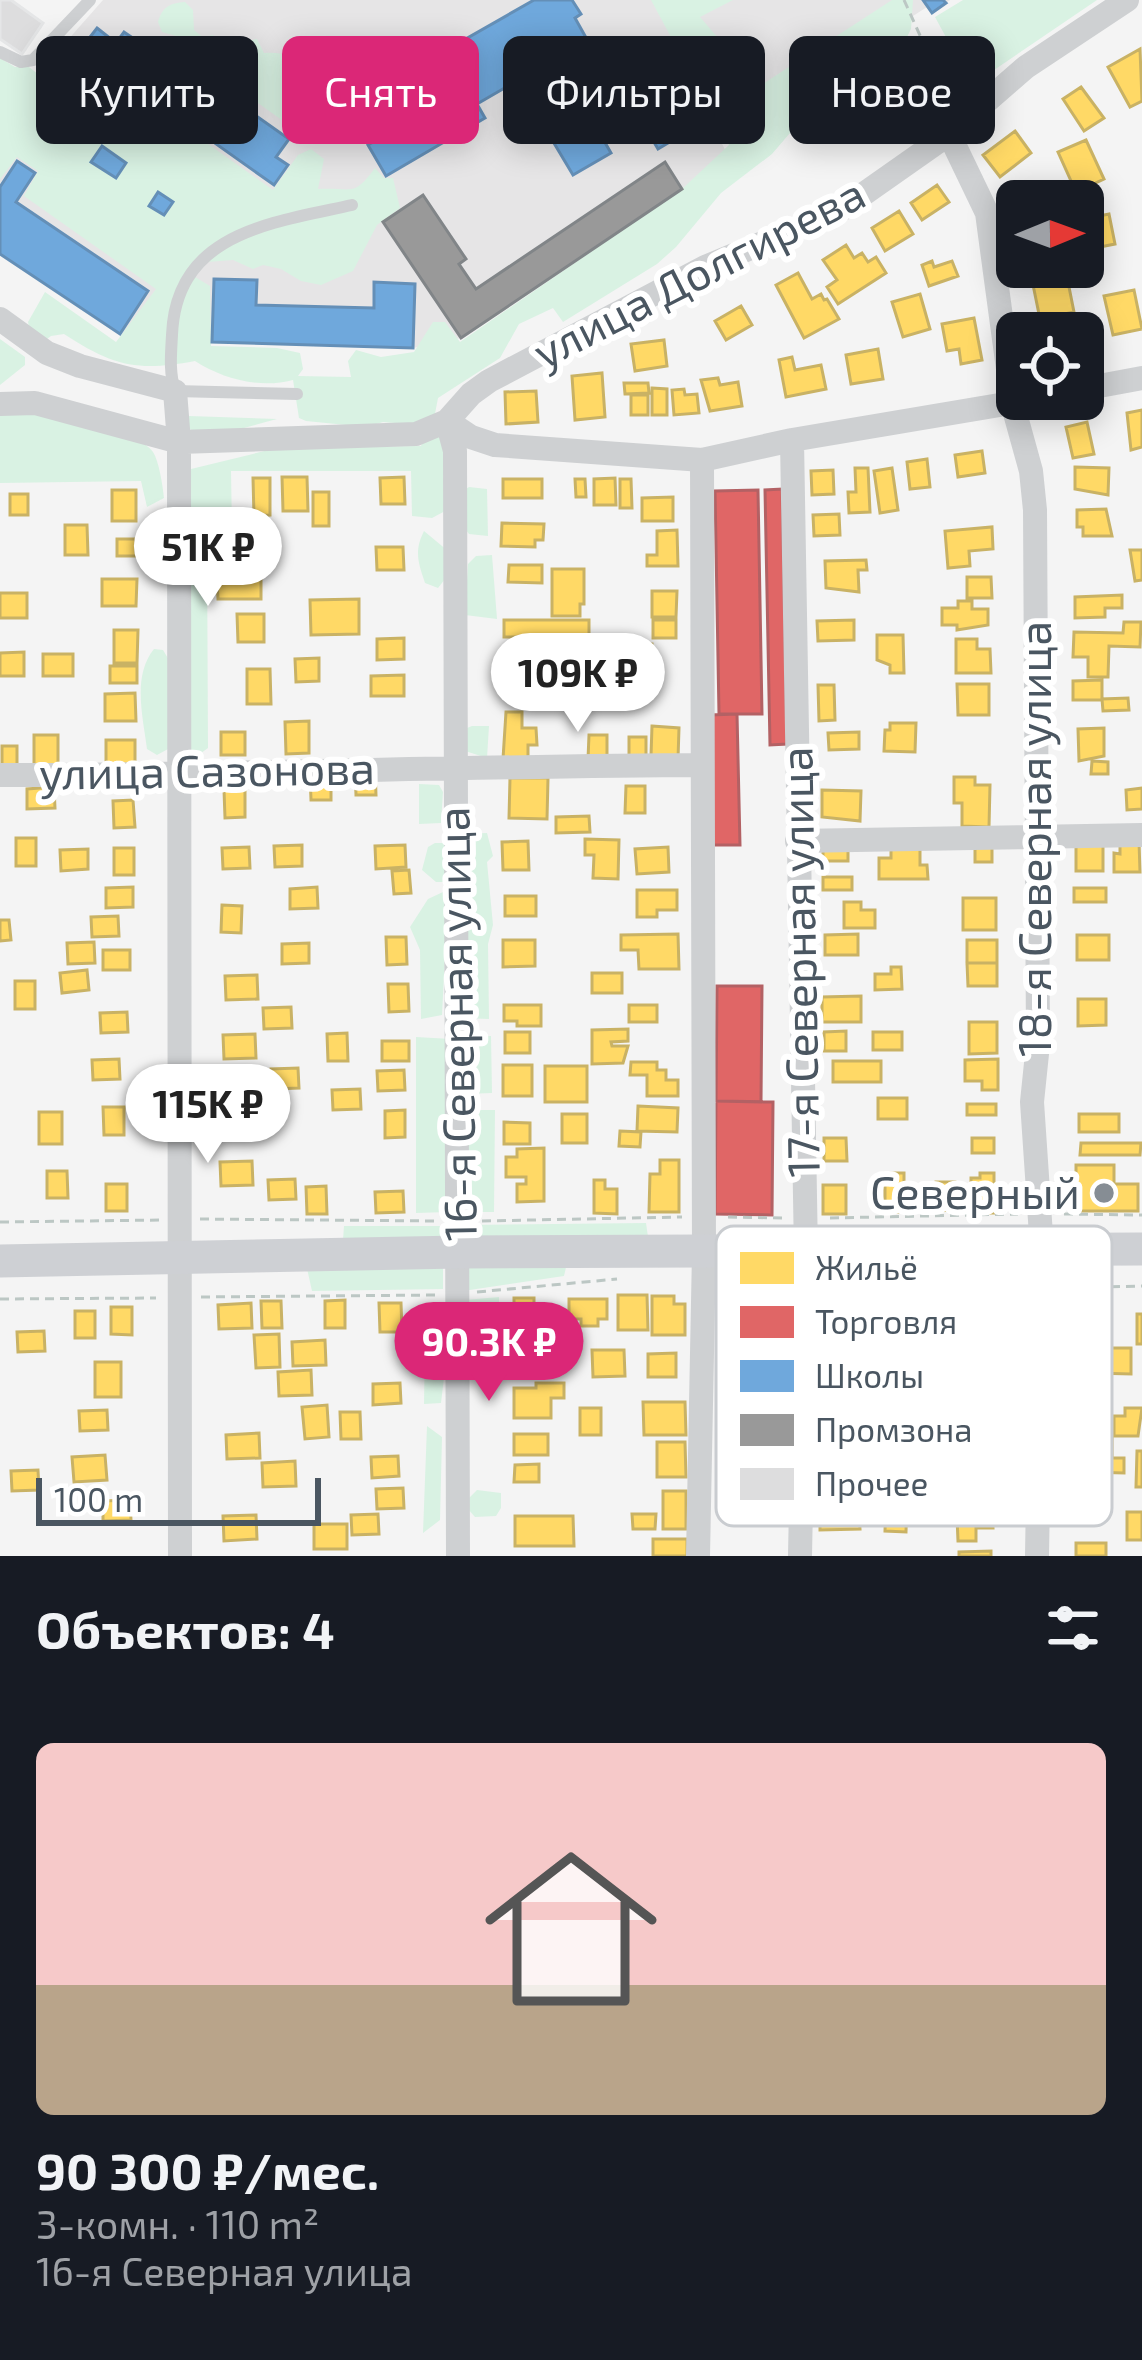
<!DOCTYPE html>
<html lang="ru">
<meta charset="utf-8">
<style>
body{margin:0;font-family:"Exo 2",sans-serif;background:#242831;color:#f1f3f6;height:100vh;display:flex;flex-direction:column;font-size:45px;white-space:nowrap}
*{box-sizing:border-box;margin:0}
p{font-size:39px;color:#9ea1a6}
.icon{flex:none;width:66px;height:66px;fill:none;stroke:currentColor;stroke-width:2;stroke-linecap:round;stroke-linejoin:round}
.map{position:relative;height:1556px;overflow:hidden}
.panel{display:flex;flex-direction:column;background:#171b24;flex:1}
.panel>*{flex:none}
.hud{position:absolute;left:36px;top:36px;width:1071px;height:108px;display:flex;gap:24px}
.needle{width:78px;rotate:89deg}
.fabs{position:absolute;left:996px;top:180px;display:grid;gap:24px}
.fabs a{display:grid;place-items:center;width:108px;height:108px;border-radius:18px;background:#171b24;box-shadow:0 6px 30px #0003;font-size:60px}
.scale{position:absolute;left:36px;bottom:30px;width:285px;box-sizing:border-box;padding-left:12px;border:6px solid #4a5661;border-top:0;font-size:33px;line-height:42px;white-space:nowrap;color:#4a5661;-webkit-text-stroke:9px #fff;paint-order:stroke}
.price{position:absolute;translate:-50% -102px;padding:0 27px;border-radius:42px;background:#fff;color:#222;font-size:39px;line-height:78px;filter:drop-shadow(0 3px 6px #0008)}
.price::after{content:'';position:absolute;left:50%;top:72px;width:36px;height:27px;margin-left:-18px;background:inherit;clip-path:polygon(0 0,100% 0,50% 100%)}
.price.selected{background:#db2777;color:#fff}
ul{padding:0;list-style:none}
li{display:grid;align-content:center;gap:24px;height:636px;padding:0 36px}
li span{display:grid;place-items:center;height:372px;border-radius:18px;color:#555}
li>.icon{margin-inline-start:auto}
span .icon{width:216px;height:216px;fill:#fffc;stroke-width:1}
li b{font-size:51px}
h2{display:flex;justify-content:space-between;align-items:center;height:144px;padding:0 36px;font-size:51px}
.tag{padding:0 42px;border-radius:18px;background:#171b24;box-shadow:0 6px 30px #0003;font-size:42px;line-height:108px}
.tag.selected{background:#db2777;color:#fff}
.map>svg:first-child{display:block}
.education{fill:#e6e5e6}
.green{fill:#d9f2e3}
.homes{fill:#ffd966;stroke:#c9b264;stroke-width:3}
.shops{fill:#e06666;stroke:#b36164;stroke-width:3}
.schools{fill:#6fa8dc;stroke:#648fb7;stroke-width:3}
.industry{fill:#999;stroke:#818588;stroke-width:3}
.building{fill:#ddddde;stroke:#e5e6e7;stroke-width:3}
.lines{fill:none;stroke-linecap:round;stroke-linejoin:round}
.path{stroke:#bcc7c4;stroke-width:3;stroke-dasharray:9 6;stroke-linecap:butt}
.lane{stroke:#ced0d2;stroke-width:12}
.street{stroke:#ced0d2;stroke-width:24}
.secondary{stroke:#ced0d4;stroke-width:33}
.poi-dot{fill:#868d94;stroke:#fff;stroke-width:4.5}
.labels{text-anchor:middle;stroke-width:12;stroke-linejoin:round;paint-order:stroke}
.street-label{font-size:45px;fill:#4a5661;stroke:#fff}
.poi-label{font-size:45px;fill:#4a5661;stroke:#fff;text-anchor:end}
.key{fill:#fff;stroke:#c9ccd0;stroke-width:3}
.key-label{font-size:33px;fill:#4a5661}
</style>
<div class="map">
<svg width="1142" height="1556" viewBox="0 0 1142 1556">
<rect width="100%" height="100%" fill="#f4f4f4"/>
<!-- education -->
<path class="education" d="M103 0H950L932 13 927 7 720 140 730 159 461 338 413 348 212 342 137 344 0 254V135L44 67Z"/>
<!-- green -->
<path class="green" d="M651 0H733L700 17 737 60 724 100 735 102 892 0H913L911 29 905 41 898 42 894 50 910 63 913 75 893 80 832 118 820 119 824 88 815 87 806 96 796 126 772 154 721 193 676 247 657 264 563 322 553 308 519 324 500 358 438 398 434 419 417 425 383 422 366 427 306 421 299 418 293 380C260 389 223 379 195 361 137 372 113 366 64 334L51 336 39 345 31 336 28 322 45 292 116 342 156 289 24 196 38 171 17 157 0 179V58L15 67H29L43 78 54 79 95 109 120 75 138 74 139 95 273 190 298 155 311 149 324 159 318 189C353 187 353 198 375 168L384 178H393L400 208 377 225 353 271 321 285 301 281 281 269 263 265 253 269 233 260 207 262 195 277 210 286 211 346 277 348 300 353 303 369 298 376 351 377 348 361 356 350 381 357 414 352 433 322H445L460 342 682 189 729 145Z
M963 0H1097L972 85 935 17Z
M185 2 193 10 194 30 204 38 212 35 231 44 257 39 264 53C301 51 291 66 302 90L325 89 334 108 331 129C299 143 276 112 248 97V82L190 40 162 32 158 22C162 7 170 3 185 2Z
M0 339 25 357V365L0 385Z
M7 407C36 413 139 429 153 452 159 461 163 487 164 498L147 507 141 481 0 483V409Z
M189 416 277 419C249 426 217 439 189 429Z
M431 433 446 440 447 510 432 518 412 516 411 471H231L232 530 207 541 208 748 197 756 187 749 191 469 277 448 421 446 424 438Z
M469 487 487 489 488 536 469 534 463 526 461 492Z
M424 531 448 551 449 574 438 588 425 583C418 562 414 551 424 531Z
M492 555 497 619 465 615 468 564 476 556Z
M154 649 163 650 169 660 168 749 157 755 147 749C143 717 132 676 154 649Z
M472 726H489L487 758 459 749 467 728Z
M419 784 439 785 443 792 441 823 419 824Z
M487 833 493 856 487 862 493 925 488 944 489 1019 462 1018 461 834Z
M435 843H448L446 882H436L422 870 428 847Z
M443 892 448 896 442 1015 421 1019 420 950 410 927 428 899Z
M491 1036 492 1093 465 1094 464 1037Z
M416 1037 451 1039 448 1212 416 1213Z
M464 1110H495L494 1212H464Z
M646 1223 648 1237H464V1225Z
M344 1226H448V1238L343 1240Z
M464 1259H568L564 1276 463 1291Z
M443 1263V1289L312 1291 306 1264Z
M499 1297V1323L465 1326V1300Z
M495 1338V1363L475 1364 469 1359 468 1341Z
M448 1343 441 1403 424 1404 425 1344Z
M427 1426 442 1437 440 1520 423 1533Z
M477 1490 501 1493V1508L496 1516 475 1517 468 1509V1499Z"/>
<!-- homes -->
<path class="homes" d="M1140 49 1142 101 1130 107 1108 67Z
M1081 87 1104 118 1084 131 1063 99Z
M1015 131 1031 153 1000 177 983 155Z
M1086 140 1104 179 1076 192 1058 152Z
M937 185 949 202 922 220 911 203Z
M899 211 913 234 885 251 872 228Z
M1109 214 1115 244 1095 248 1089 218Z
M846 245 854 258 862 253 868 262 876 257 886 273 838 304 827 287 837 280 823 260Z
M932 261 934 267 952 261 958 276 929 286 922 265Z
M1046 267H1065L1074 312 1040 319 1030 270Z
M798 273 812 299 821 294 824 300 827 299 839 319 804 338 776 285Z
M1134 290 1142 329 1113 335 1104 296Z
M920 294 930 329 903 337 892 302Z
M741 306 752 325 726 340 715 321Z
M974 318 982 360 961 364 959 349 947 351 942 324Z
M1057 319 1060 333H1045L1042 322Z
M1088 320 1092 338 1083 340V333H1070L1069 324Z
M664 340 667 366 635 371 631 344Z
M878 349 883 379 851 384 846 355Z
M792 357 795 370 821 365 826 389 786 397 779 360Z
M602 373 605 417 575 420 572 376Z
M718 378 720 385 738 382 742 406 710 411 701 380Z
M624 383H648L649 393 625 394Z
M652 388 667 389V415H652Z
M684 389 685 395 697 394 699 413 674 415 672 390Z
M536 391 538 422 506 424 505 392Z
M631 395H648V415H631Z
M1142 410V447L1131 450 1127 413Z
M1087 422 1094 454 1073 458 1066 427Z
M982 451 985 473 958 477 955 455Z
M927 459 930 487 910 489 907 462Z
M1075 467 1109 468 1108 495 1075 489Z
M855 468H868L870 512 849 513 848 492H856Z
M892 468 898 510 880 513 874 471Z
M833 470 834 494 812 495 811 471Z
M282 477H307L308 511H283Z
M404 477 405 504H381L380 478Z
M253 478H270V515L254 516Z
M615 478 616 505H594V479Z
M503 479H542V498H503Z
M575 479H585L586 497H576Z
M620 479H631L632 508H620Z
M112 490H136V521H112Z
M313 492H329V526H313Z
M10 494H28V515H10Z
M673 497V521H642V498Z
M1106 509 1112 536H1083V527H1077V510Z
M839 514 840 535 814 536 813 515Z
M502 523 544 524 543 540H535V547L501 546Z
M65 525H87L88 555H65Z
M992 527 993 549 969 551 970 566 948 568 945 531Z
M677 530 678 566H647V555H657V531Z
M249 535H268V559L249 560Z
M117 539H136V556H117Z
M376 547H403L404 570H377Z
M1130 550H1142V580L1135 581Z
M866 560 867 570H858L859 592 826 588 825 561Z
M509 565H542V583L508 582Z
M241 568H261V599H218L217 579 241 578Z
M552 569H584V604H580V616H552Z
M967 577H991L992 598H967Z
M102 579H137L136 606H102Z
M652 591H677L676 617H652Z
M0 593H27V618H0Z
M1122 595V608H1105V617L1075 618V597Z
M359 599V634L311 635 310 600Z
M958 601H972V609H988V625L957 630V625H942V608H958Z
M237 614H264V642H238Z
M504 620H589V648H567V657H532L531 637H504Z
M653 620H676V638H653Z
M854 620V640L818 641 817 621Z
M1124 622H1141L1140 647 1109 646 1108 677H1088V657H1073L1074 632 1123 633Z
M114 630H138L137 663H114Z
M877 635H903L904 673H890V665L877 660Z
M404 638V659L377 660V639Z
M956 639H977V649H990L991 673H956Z
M652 644 654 671 628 674 625 646Z
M24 652V676H0V653Z
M43 654H73V676H43Z
M319 658V681L296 682 295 659Z
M110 666H137V683H110Z
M247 669H270L271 704H247Z
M504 673H545V691H504Z
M404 675V696H371V676Z
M1102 680V700H1073V681Z
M957 684H989V715H958Z
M818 685H834L835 720 819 721Z
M135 693 136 721H105V694Z
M1128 698 1129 710 1103 711 1102 699Z
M506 712H522V728H536L537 745H528V759H503Z
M309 721V753L286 754 285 722Z
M890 723H916L915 752 884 751 885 730H890Z
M652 726 679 728 678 759 651 756Z
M1104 728V756L1079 761 1078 729Z
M221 732H245V755H221Z
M859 732V749L829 750 828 733Z
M34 735H58V768H34Z
M589 735H607V759H588Z
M629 737H646V758H629Z
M106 740H135V768H106Z
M2 746H17V768L2 767Z
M1092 761 1108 762V774H1091Z
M375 767 376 795H356L355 768Z
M310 773H331V800H311Z
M954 777H975V785H990L989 827 962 826V803H954Z
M510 778H548L547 819 509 818Z
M626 786H645V813H625Z
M54 787 55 808 27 809V789Z
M1142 788V809L1127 810 1126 790Z
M224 790H245V817L225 818Z
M822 790 861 791 860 821 822 817Z
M133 800 135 827 114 828 113 801Z
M589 816 590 832 556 833V817Z
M16 838H36V866H16Z
M585 839 619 840 618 879 593 878 594 855H585Z
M528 841 529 870H503L502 842Z
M1076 841H1103V871H1076Z
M1120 841H1139L1140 872H1114V853L1120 854Z
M920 844V865H927L928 879H879V858H891V845Z
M975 844H992V862H975Z
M302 845V866L275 867 274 846Z
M405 845 406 867 376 869 375 846Z
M823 845H848V861H823Z
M249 847 250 868 223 869 222 848Z
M668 847 669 872 637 874 635 849Z
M114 848H134V875H114Z
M88 849V869L61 871 60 850Z
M409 870 411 893 394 894 392 871Z
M823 877H852V890H823Z
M133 887V907L106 908V888Z
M317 887 318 908 290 909V889Z
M1074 888H1106V902H1074Z
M637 890H677V910H657V917H637Z
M505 896H536V916H505Z
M963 898H996V930H963Z
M844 902H861V910H875V928H844Z
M222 905 242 906 241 933 221 932Z
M118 916 119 936 92 937 91 917Z
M0 920H9L11 940 0 941Z
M678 934 679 969H639L638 950H621V935Z
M858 934V955H825V935Z
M1077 935H1109V960H1077Z
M386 937H406L407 964 387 965Z
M503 940H535V966L503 967Z
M967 940H997V963H967Z
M94 942 95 963 68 964 67 943Z
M309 943V963L282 964V944Z
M103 950H130V970H103Z
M967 963H997V986H968Z
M891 967H901L902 989 875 990V974H891Z
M87 970 89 990 62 993 60 973Z
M592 973H622V993H592Z
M257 975 258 999 226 1000 225 976Z
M15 981H35V1009H15Z
M388 984H408L409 1011 389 1012Z
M861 996V1022H822V997Z
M1078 999H1106V1025L1078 1026Z
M504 1005H541V1026H517V1021H504Z
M629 1005H657V1022H629Z
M291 1007 292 1028 264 1029 263 1008Z
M127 1012 128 1032 101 1033 100 1013Z
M969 1022H997V1053L969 1054Z
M628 1029V1041L611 1042 612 1046H628L623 1063 592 1064V1030Z
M846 1031V1051H824V1032Z
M505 1032H530V1053H505Z
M873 1032H902V1050H873Z
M347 1033 348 1061H328L327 1034Z
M255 1034 256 1058 224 1059 223 1035Z
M382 1041H409V1061H382Z
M119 1059 120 1079 93 1080 92 1060Z
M998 1059V1090H982V1081H965V1060Z
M833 1061H881V1082H833Z
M631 1062H657V1070H666V1080H678V1096H647V1075H630Z
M503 1065H532V1096H503Z
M545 1066H587V1102H545Z
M298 1068 299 1088 272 1089 271 1069Z
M404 1070 405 1090 378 1091 377 1071Z
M360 1089 361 1109 333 1110 332 1090Z
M251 1093 252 1117 220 1118 219 1094Z
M878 1098H907V1119H878Z
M967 1104H996V1115H967Z
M638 1106 678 1108 677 1132 637 1131Z
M103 1107H124V1135H104Z
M405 1110V1137L385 1138V1111Z
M39 1112H62V1144H39Z
M562 1114H587V1143H562Z
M1079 1114H1119V1132H1079Z
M504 1122 530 1123V1144H504Z
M620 1131 641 1132 640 1147 619 1146Z
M824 1138H846L847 1161H824Z
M972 1138H994V1153H972Z
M1081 1143H1141L1140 1155H1080Z
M544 1148V1201L517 1202V1184H526V1177H506V1157H517V1149Z
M660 1160H679V1212H649L650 1174H660Z
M252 1161 253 1185 221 1186 220 1162Z
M1076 1165H1114V1184H1138V1211H1076Z
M47 1171H67L68 1198H47Z
M885 1173H904V1186H910L911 1212H885Z
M980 1173H994V1213H971V1178H980Z
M295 1179 296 1199 269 1200 268 1180Z
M594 1180H605V1189H617V1214L594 1213Z
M936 1182H955V1210L936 1211Z
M106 1184H127V1211H106Z
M823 1185H846V1214H823Z
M326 1186 327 1214H307L306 1187Z
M403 1191 404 1212 376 1213 375 1192Z
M618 1295H647L648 1330H618Z
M652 1296H674V1304H685V1335H652Z
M514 1298H534V1314H540L541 1334 514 1330Z
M569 1299H607V1319H598V1326H581V1319H569Z
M345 1300V1328H325V1301Z
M261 1301H281L282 1328H262Z
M251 1303 252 1328 219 1329 218 1305Z
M379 1303H401L402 1332H380Z
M111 1307H132V1335L111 1334Z
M75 1311H95V1338H75Z
M1137 1314H1142V1344H1137Z
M44 1331 45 1351 18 1352 17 1332Z
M279 1334 280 1367 256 1368 254 1335Z
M325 1340 326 1365 293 1366 292 1342Z
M514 1342H548V1364H515Z
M1093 1348H1131V1374L1093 1373Z
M592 1350H624L625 1376 593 1377Z
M676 1353V1377H648V1354Z
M95 1362H121V1397H95Z
M311 1370 312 1395 279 1396 278 1372Z
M400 1383 401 1403 373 1405V1384Z
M536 1383H564V1398H551V1418H514V1388H536Z
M643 1402H685L686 1435H644Z
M327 1405 329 1437 305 1439 302 1407Z
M580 1408H601V1435H580Z
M1125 1408H1142L1138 1436H1114V1416H1125Z
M107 1410 108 1430 80 1431 79 1411Z
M340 1412H360L361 1439H341Z
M259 1433 260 1458 227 1459 226 1435Z
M514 1434H548V1455H514Z
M1076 1438 1112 1439V1458H1124V1473L1087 1472V1465L1074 1464Z
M657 1442H685L686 1477H657Z
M1137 1451H1142V1487H1136Z
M105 1455 107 1480 74 1482 72 1457Z
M398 1456 399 1476 372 1478 371 1457Z
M295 1461 296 1486 263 1487 262 1463Z
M539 1464V1482H514L515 1465Z
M38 1470 39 1490 12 1491 11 1471Z
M403 1488 404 1508 377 1509 376 1489Z
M663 1491H686V1529H663Z
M976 1493V1501H992L993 1528H976V1541H958L956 1494Z
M886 1497 907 1498 906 1532 885 1531Z
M130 1500 131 1520 103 1521V1501Z
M1127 1512H1142V1540H1127Z
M859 1513 860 1529 820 1530V1514Z
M378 1514 379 1534 352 1535 351 1515Z
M632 1514H656L655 1529H633Z
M256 1515 257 1539 224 1541 223 1516Z
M515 1516H573L574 1546H515Z
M314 1524H347V1549H314Z
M653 1539H687V1556H653Z
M1076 1543H1106V1556H1076Z
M991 1551V1556H959V1552Z"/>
<!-- shops -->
<path class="shops" d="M782 489 787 744 770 745 765 490Z
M758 490 762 714H719L715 491Z
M737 714 740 845H712L710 715Z
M717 986H762L761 1102 716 1101Z
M716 1101 773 1102 772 1215 715 1214Z"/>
<!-- schools -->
<path class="schools" d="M534 0H572L581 14 575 18 594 52 563 70 570 82 522 110 508 86 477 104 485 118 386 176 368 145 419 115 397 78Z
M923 0H943L946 3 932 13Z
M97 28 116 43 124 32 140 43 124 67 87 41Z
M82 48 116 73 94 103 60 79Z
M167 53 289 139 276 157 288 165 274 185 140 90Z
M667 57 705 121 658 149 620 84Z
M570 82 611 153 573 175 545 128 535 134 522 110Z
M102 146 126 163 116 178 91 162Z
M17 161 35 173 16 202 148 291 120 334 0 254V187Z
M158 192 173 202 164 215 149 206Z
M214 279 257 280 256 305 374 308V282L415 284 413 348 212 342Z"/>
<!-- industry -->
<path class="industry" d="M665 162 682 189 461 338 383 222 423 195 466 259 459 264 476 289Z"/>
<!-- building -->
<path class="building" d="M0 0H11L43 23 22 54 0 39Z"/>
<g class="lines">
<!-- path -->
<path class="path" d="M904 0 933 64 943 111
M1064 1214 1142 1215
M728 1217 784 1218
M830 1218 1018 1214
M200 1219 436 1221
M482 1221 682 1217
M0 1222 160 1220
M1066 1288 1142 1286
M724 1290 780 1291
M826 1291 1020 1288
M477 1292 617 1279
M201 1297 438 1295
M0 1299 156 1298"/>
<!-- lane -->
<path class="lane" d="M0 52 21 62 33 60 90 0
M297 394 175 391C169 372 171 354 172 335 176 233 270 223 352 205"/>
<!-- street -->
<path class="street" d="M949 134 987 213 1013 406 1031 471 1035 510 1038 1044 1032 1102 1042 1250 1037 1556
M0 319 47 353 80 366 175 391 179 442 180 1556
M1083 389 1142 378
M0 404 35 403 179 442 416 434 447 421 471 394 489 381 705 267 838 212 949 134 1026 67 1127 0
M447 421 455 451 458 1556
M447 421 471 437 495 445 702 460 792 440 1035 399
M792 440 806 1254 800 1556
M0 775C234 775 468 766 702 765
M797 841 1142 835
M698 1556 704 1252 702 460"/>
<!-- secondary -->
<path class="secondary" d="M0 1261 459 1252 1142 1249"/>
</g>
<!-- markers -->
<circle class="poi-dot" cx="1104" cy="1193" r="12"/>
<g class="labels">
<!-- street labels -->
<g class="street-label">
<text transform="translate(699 273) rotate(-27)" y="16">улица Долгирева</text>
<text transform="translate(207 771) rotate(-1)" y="16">улица Сазонова</text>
<text transform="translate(1035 839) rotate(-90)" y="16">18-я Северная улица</text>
<text transform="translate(800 962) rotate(-91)" y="16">17-я Северная улица</text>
<text transform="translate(457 1024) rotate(-91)" y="16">16-я Северная улица</text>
</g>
<!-- poi labels -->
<g class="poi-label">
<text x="1080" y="1209">Северный</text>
</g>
</g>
<!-- legend -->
<rect x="716" y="1226" width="396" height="300" rx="18" class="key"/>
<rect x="740" y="1252" width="54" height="32" fill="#ffd966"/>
<rect x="740" y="1306" width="54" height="32" fill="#e06666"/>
<rect x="740" y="1360" width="54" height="32" fill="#6fa8dc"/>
<rect x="740" y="1414" width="54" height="32" fill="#999"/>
<rect x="740" y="1468" width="54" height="32" fill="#ddddde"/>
<g class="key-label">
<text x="815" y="1280">Жильё</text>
<text x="815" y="1334">Торговля</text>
<text x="815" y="1388">Школы</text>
<text x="815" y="1442">Промзона</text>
<text x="815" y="1496">Прочее</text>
</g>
</svg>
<div class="fabs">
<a><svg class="needle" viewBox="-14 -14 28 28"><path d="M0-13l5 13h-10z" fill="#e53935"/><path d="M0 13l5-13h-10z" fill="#9ea1a6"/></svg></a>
<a><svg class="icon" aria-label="locate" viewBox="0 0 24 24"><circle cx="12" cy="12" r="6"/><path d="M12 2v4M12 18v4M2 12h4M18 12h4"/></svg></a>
</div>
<div class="scale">100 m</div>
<b class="price" style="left:208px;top:609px">51K ₽</b>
<b class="price" style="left:578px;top:735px">109K ₽</b>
<b class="price" style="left:208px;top:1166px">115K ₽</b>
<b class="price selected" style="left:489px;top:1404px">90.3K ₽</b>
<div class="hud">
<a class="tag">Купить</a>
<a class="tag selected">Снять</a>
<a class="tag">Фильтры</a>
<a class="tag">Новое</a>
</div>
</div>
<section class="panel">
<h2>Объектов: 4<svg class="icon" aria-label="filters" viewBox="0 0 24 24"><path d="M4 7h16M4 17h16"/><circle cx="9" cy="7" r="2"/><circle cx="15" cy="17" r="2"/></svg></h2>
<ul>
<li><span style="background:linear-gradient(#f6c9c9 65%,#b9a48a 0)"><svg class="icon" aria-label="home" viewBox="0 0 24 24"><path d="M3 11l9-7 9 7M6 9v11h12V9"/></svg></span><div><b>90 300 ₽/мес.</b><p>3-комн. · 110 m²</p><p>16-я Северная улица</p></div></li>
</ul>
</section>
